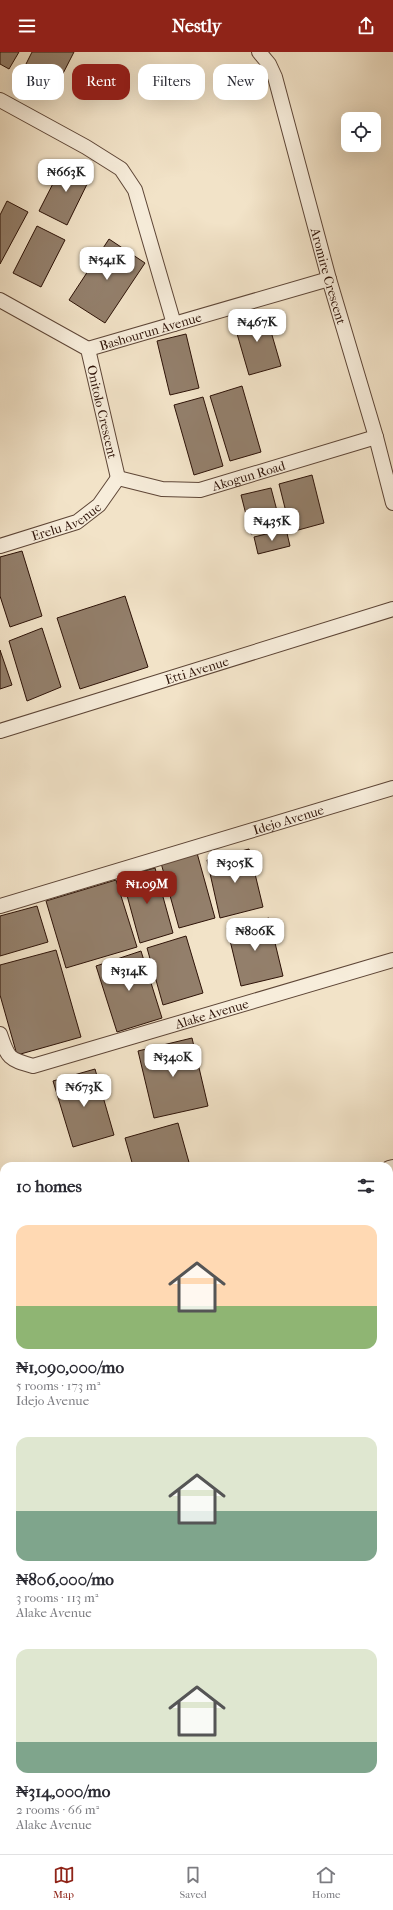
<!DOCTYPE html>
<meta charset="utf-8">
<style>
body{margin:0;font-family:"IM FELL French Canon",serif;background:#f2f2f3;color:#2b2b33;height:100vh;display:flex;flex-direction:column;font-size:15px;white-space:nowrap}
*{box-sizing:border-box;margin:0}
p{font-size:13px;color:#7c7c81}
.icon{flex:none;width:22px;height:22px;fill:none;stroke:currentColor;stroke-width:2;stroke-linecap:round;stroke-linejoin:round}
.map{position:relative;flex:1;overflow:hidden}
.panel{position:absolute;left:0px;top:1110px;width:393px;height:692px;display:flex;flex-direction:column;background:#fff;border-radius:12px 12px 0 0;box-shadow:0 4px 16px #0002}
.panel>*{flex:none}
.hud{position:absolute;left:12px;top:12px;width:369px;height:36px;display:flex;gap:8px}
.tools{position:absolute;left:341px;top:60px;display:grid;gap:8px}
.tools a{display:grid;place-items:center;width:40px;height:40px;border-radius:8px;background:#fff;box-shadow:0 4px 16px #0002;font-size:20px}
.price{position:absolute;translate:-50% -34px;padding:0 9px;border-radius:8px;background:#fff;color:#222;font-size:13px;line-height:26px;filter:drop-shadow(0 1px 2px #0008)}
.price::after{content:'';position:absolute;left:50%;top:24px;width:12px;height:9px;margin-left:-6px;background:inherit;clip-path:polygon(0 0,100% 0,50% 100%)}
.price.current{background:#8f2418;color:#fff}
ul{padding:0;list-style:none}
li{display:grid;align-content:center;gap:8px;height:212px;padding:0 16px}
li span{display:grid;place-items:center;height:124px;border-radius:12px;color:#555}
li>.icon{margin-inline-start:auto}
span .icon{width:72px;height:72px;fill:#fffc;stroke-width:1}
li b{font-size:17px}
h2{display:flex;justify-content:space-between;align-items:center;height:48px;padding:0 16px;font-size:17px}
.pill{padding:0 14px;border-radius:12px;background:#fff;box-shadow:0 4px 16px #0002;font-size:14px;line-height:36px}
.pill.current{background:#8f2418;color:#fff}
header{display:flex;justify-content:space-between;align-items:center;height:52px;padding:0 16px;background:#8f2418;color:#fff;font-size:18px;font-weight:700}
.menu{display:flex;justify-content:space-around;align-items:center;height:56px;border-top:1px solid #e1e1e2;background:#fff;font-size:11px;color:#7c7c81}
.menu a{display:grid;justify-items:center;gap:2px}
.menu .current{color:#8f2418}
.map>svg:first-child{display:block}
.building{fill:#937f6b;stroke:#2d1207}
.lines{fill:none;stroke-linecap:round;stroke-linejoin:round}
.street-casing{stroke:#5e4637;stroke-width:16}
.street{stroke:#f7eddb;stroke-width:14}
.labels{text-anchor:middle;stroke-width:4;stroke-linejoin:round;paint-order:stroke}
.street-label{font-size:13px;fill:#2d1207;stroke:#f7eddb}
</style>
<header><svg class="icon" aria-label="menu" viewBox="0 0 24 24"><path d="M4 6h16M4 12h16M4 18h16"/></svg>Nestly<svg class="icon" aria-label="share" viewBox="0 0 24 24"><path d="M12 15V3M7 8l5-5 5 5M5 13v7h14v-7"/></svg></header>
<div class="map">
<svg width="393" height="1802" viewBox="0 0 393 1802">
<rect width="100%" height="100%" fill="#f2e3c8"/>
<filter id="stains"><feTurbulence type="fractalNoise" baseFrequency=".005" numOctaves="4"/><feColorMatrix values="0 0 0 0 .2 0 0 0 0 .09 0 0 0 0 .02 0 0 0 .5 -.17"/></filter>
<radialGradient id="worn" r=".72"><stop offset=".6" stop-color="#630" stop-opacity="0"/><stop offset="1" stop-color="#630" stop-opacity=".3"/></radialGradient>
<!-- building -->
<path class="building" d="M0 0H19L9 17 0 12Z
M32 0H74L52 43 19 26Z
M65 108 92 122 67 173 39 159Z
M7 149 28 160 0 212V163Z
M37 174 65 188 41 235 13 221Z
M109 187 145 211 105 271 69 248Z
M265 259 281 314 249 323 233 268Z
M186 282 199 336 170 343 157 289Z
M242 334 261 400 230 409 210 344Z
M203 345 223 414 194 423 174 353Z
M312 423 324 471 291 480 279 432Z
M271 436 281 474 251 482 241 443Z
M286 477 290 494 258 502 254 485Z
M22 499 42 564 10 575 0 544V505Z
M125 544 148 615 80 637 57 566Z
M42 576 61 635 27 649 9 589Z
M0 598 12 633 0 637Z
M249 797 263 855 220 866 207 808Z
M197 801 215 866 179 876 161 811Z
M155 816 173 881 140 891 122 825Z
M116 828 137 895 66 916 46 849Z
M37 854 48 890 0 904V864Z
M269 866 283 924 241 934 227 876Z
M186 884 203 941 163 953 147 896Z
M56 898 81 985 17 1003 0 943V913Z
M141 899 162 966 117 980 96 914Z
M192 986 208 1054 154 1066 138 999Z
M95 1017 114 1083 73 1095 53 1029Z
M178 1071 190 1114H133L125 1086Z
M393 1357V1404L389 1389V1358Z"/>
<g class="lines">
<!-- street casing -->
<g class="street-casing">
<g id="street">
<path id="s1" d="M259 0 269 12 275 25 329 227 376 385 393 451"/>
<path d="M0 48 86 95 121 117 135 138 174 272"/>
<path id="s2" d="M0 248 88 297 118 426"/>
<path id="s3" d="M88 297 329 227"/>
<path id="s4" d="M118 426 162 437 200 438 376 385"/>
<path id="s5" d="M0 494 77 470 99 453 118 426"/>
<path id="s6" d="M0 679 393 557"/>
<path id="s7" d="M0 854 393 736"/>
<path id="s8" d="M0 982C8 1006 8 1007 33 1014L393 908"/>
<path d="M389 1116 393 1115"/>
<path d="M0 1233 4 1232"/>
<path d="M389 1339 393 1338"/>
<path d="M0 1532 4 1533"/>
<path d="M389 1564 393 1562"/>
<path d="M2 1613 4 1618"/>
<path d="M389 1789 393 1787"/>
<path d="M60 1798 61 1802"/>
<path d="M179 1798 180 1802"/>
<path d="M342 1802 356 1798"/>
</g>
</g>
<!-- street -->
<use href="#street" class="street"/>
</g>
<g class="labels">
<!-- street labels -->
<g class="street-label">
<text dy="5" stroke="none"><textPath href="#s1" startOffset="236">Aromire Crescent</textPath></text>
<text dy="5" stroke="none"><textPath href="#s3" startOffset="65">Bashourun Avenue</textPath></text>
<text dy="5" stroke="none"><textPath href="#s2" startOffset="165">Onitolo Crescent</textPath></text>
<text dy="5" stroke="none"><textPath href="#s4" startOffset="134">Akogun Road</textPath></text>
<text dy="5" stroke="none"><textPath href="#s5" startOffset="71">Erelu Avenue</textPath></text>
<text dy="5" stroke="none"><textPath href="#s6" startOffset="206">Etti Avenue</textPath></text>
<text dy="5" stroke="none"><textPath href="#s7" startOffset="301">Idejo Avenue</textPath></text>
<text dy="5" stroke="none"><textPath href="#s8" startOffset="236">Alake Avenue</textPath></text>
</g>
</g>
<rect width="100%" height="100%" filter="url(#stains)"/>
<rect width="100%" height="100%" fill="url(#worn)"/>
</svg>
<div class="tools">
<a><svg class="icon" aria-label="locate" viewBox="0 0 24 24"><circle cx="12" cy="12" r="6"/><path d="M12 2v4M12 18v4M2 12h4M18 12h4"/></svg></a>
</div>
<b class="price" style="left:66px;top:141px">₦663K</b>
<b class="price" style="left:107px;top:229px">₦541K</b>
<b class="price" style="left:257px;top:291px">₦467K</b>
<b class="price" style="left:272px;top:490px">₦435K</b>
<b class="price" style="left:235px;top:832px">₦305K</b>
<b class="price current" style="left:147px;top:853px">₦1.09M</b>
<b class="price" style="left:255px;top:900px">₦806K</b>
<b class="price" style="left:129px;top:940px">₦314K</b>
<b class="price" style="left:173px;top:1026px">₦340K</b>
<b class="price" style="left:84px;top:1056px">₦673K</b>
<div class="hud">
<a class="pill">Buy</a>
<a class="pill current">Rent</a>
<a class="pill">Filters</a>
<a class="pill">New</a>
</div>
<section class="panel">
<h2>10 homes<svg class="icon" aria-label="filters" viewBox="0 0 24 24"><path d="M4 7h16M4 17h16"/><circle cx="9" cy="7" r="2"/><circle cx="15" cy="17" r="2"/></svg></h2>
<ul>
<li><span style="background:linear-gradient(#ffd9b3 65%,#8fb573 0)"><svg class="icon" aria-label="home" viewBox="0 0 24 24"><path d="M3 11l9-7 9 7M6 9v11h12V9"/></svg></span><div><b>₦1,090,000/mo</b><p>5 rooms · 173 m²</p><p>Idejo Avenue</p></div></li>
<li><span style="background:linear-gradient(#dfe7d0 60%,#7fa58c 0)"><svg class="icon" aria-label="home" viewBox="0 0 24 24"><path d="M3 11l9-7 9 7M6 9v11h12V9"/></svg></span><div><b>₦806,000/mo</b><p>3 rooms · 113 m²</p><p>Alake Avenue</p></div></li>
<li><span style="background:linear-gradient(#dfe7d0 75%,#7fa58c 0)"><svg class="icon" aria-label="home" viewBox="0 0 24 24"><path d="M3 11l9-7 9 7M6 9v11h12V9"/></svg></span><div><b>₦314,000/mo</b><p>2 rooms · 66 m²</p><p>Alake Avenue</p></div></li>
</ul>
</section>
</div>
<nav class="menu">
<a class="current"><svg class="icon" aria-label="map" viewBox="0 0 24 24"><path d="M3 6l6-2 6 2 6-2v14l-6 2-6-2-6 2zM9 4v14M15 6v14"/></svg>Map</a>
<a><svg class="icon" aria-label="saved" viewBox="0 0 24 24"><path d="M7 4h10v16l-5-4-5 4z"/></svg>Saved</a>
<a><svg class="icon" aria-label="home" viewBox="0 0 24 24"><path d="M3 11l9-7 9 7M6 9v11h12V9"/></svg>Home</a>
</nav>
